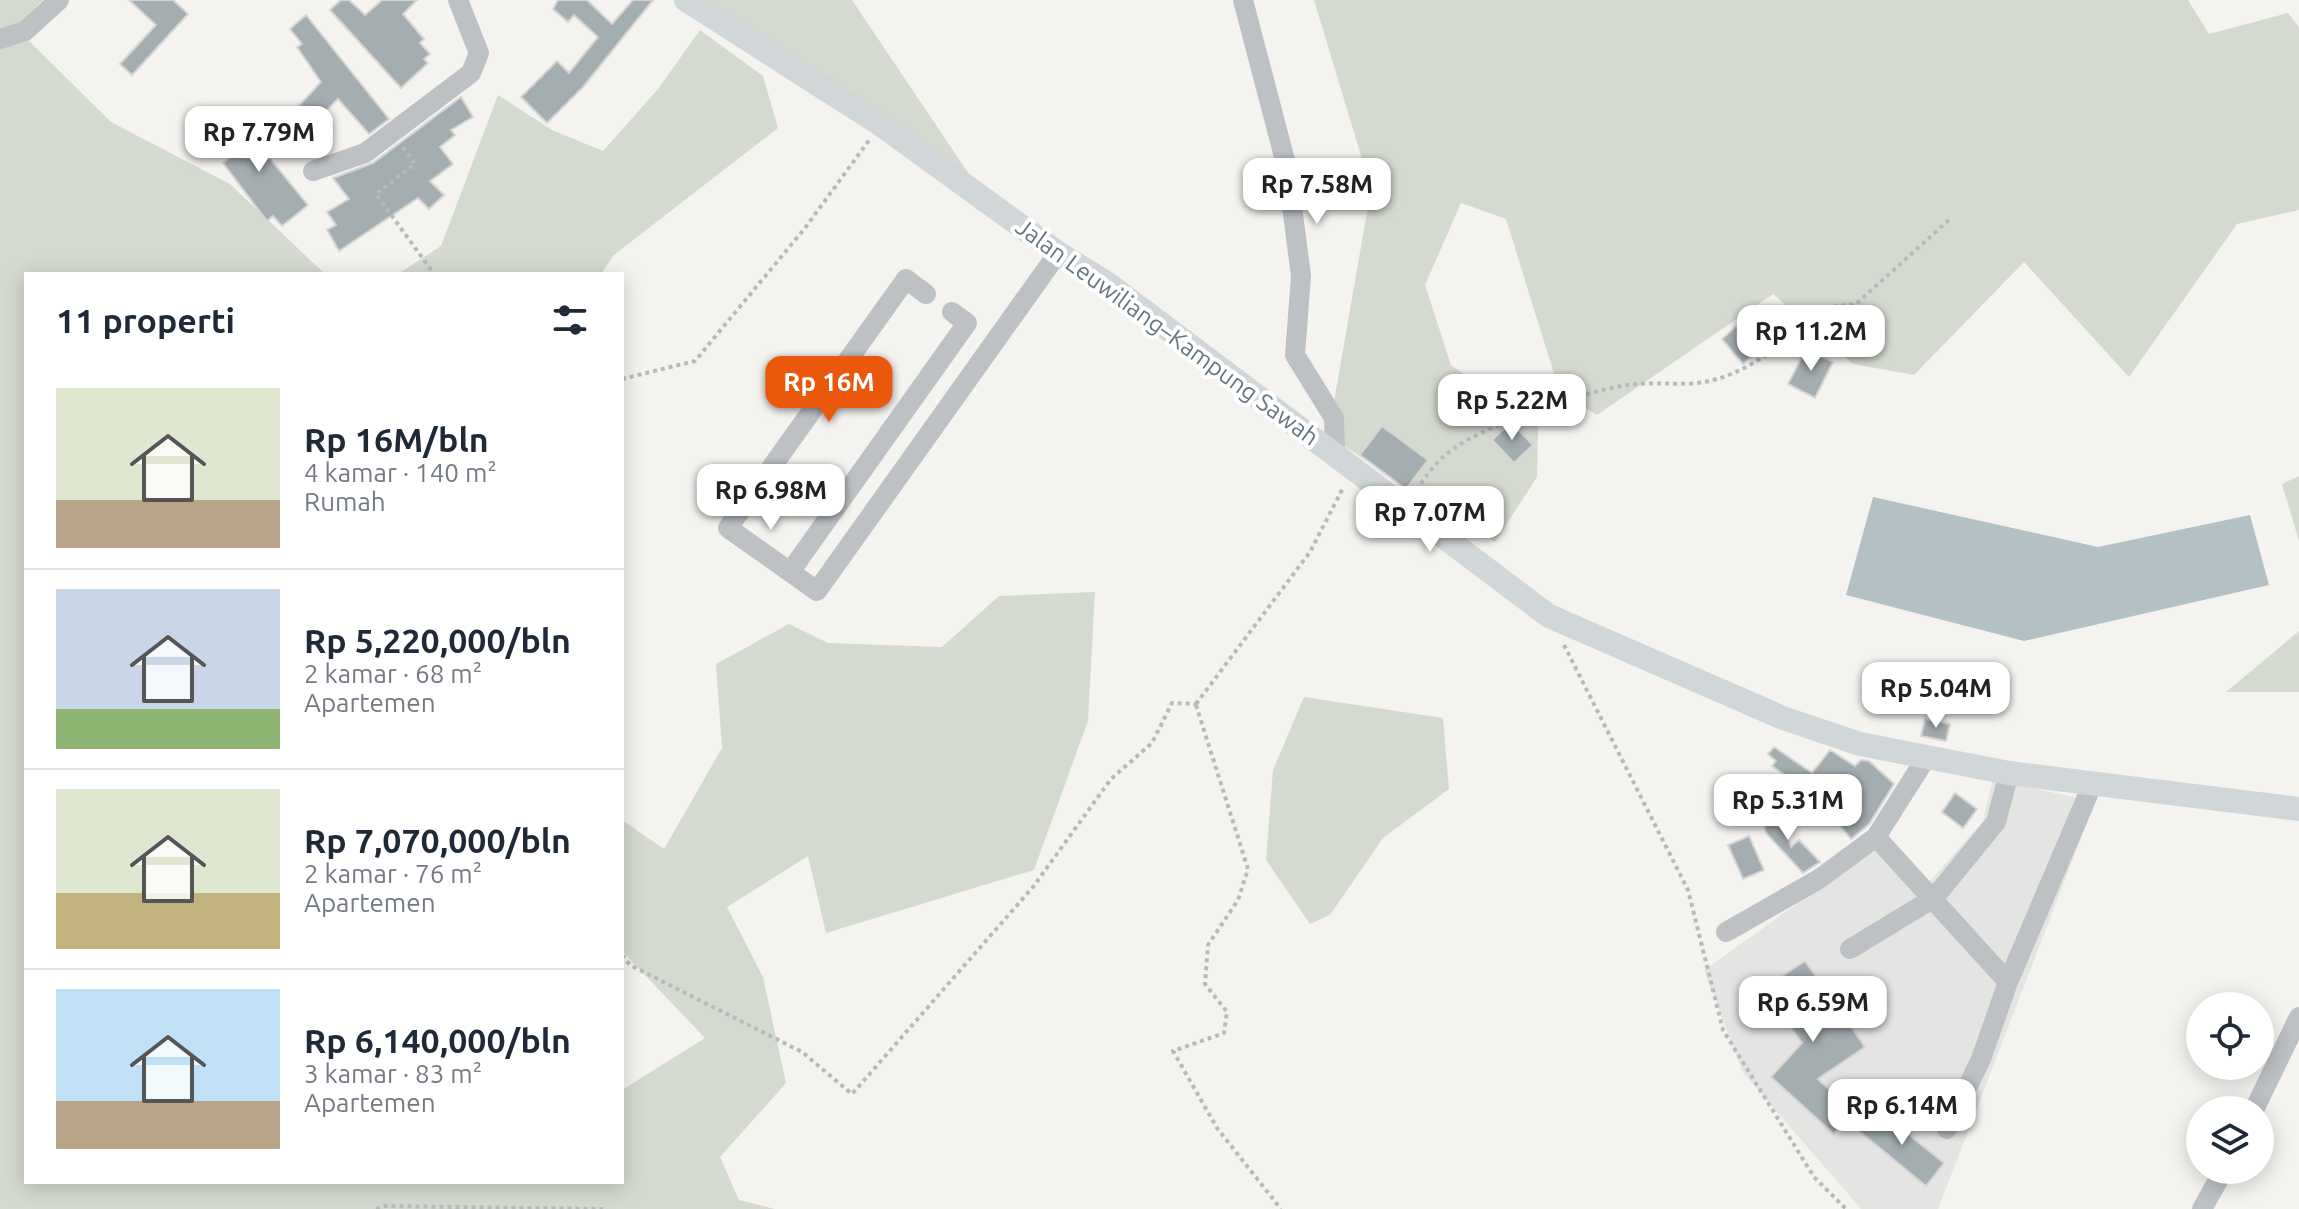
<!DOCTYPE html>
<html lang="id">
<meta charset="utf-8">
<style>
body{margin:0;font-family:Ubuntu,sans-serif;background:#f2f2f3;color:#1f2937;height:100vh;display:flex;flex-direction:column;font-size:30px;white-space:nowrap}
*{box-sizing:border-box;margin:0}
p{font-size:26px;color:#747a83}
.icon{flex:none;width:44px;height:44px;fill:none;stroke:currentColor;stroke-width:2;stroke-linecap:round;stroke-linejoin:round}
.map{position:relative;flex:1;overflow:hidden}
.details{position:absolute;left:24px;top:272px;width:600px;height:912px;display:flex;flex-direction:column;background:#fff;border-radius:0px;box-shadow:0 4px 20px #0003}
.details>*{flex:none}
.tools{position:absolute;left:2186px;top:992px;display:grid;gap:16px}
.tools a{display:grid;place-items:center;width:88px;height:88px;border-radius:50%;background:#fff;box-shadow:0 4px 20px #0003;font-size:40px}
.price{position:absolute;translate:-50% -68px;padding:0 18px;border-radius:16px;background:#fff;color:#222;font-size:26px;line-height:52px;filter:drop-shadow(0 2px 4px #0008)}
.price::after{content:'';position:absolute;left:50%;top:48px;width:24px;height:18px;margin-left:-12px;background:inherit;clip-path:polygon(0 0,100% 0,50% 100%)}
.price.on{background:#ea580c;color:#fff}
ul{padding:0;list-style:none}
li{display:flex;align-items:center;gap:24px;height:200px;padding:0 32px}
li+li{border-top:2px solid #e0e1e3}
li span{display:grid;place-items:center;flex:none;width:224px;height:160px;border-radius:0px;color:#555}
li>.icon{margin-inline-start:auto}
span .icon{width:96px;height:96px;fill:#fffc;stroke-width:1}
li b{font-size:34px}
h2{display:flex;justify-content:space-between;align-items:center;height:96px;padding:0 32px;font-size:34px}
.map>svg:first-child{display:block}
.built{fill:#e4e5e3}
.green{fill:#d5dad1}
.water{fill:#b3c1c4}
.building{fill:#a4adb0;stroke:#d5d5d3;stroke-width:2}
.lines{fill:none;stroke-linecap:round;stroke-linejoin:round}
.path{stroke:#b7babc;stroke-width:4;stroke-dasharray:4 4;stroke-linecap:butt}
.minor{stroke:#bdc1c4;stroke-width:20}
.major{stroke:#d1d6d9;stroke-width:24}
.labels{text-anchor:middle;stroke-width:8;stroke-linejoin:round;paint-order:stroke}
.street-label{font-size:24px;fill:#64767f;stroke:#fff}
</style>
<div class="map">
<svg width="2299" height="1209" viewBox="0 0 2299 1209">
<rect width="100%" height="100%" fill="#f4f3f0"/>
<!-- built -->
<path class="built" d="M1993 779 2095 802 1938 1209H1861L1743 1073 1704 970 1888 839 1929 882 1983 821Z"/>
<!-- green -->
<path class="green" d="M0 0H43L15 27 111 122 230 184 325 274H26V1182H622V1090L705 1038 622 951V820L664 849 722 748 716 664 789 624 828 643 942 647 999 596 1095 592 1088 721 1034 870 826 933 808 856 727 907 763 977 786 1083 720 1157 739 1200 775 1209H0Z
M699 0H852L987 201Z
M1314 0H2188L2209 34 2288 13 2299 27V210L2237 224 2129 377 2024 262 1914 375 1853 364 1773 294 1597 415 1560 393 1506 219 1461 203 1425 285 1451 365 1538 427 1537 477 1495 542 1328 436 1371 189Z
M700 30 763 76 778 128 614 255 601 274H398L441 246 498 95 552 130 603 151 658 89Z
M2299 476V541L2282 484Z
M2299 631V692H2226Z
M1304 697 1443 718 1449 789 1383 838 1330 915 1310 924 1266 860 1273 770Z"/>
<!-- water -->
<path class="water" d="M1873 497 2098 547 2250 515 2269 585 2024 641 1846 595Z"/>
<!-- building -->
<path class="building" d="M129 0H173L188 14 132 75 120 64 156 25Z
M341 0H349L365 15 382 0H417L403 14 424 39 420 43 430 54 424 59 428 63 401 88 330 10Z
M558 0H587L612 24 633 0H653L583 87 547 123 521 97 557 61 569 73 598 37 574 15 568 22 553 9Z
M306 15 389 119 369 134 338 99 312 125 296 109 321 82 297 47 302 44 290 29Z
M461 97 473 117 451 130 455 135 440 147 453 164 430 181 444 195 429 209 418 198 339 251 327 230 336 225 327 212 349 199 333 178 373 163Z
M241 115 270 154 267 155 308 205 282 226 273 216 267 221 223 163 232 156 216 135Z
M1741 322 1762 347 1743 364 1722 339Z
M1806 349 1833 362 1815 398 1788 384Z
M1511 422 1533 445 1514 463 1492 440Z
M1382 426 1428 460 1406 489 1360 455Z
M1925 719 1950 724 1946 741 1921 736Z
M1774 747 1812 773 1830 750 1855 766 1861 760 1869 761 1894 784 1869 824 1851 839 1819 800 1772 766 1776 761 1768 754Z
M1955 793 1977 809 1963 828 1942 812Z
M1781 810 1791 847 1799 840 1820 862 1803 873 1766 833 1762 815Z
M1749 836 1764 870 1743 879 1728 845Z
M1805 961 1865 1047 1818 1079 1853 1112 1834 1134 1771 1077 1802 1043 1764 988Z
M1877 1109 1944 1163 1926 1186 1859 1131Z"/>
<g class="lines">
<!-- path -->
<path class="path" d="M403 147 415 164 376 194 434 274
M622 379 695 361 805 228 870 139
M1416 490C1427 475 1437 460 1453 449 1487 424 1595 387 1637 384 1658 382 1683 386 1704 382 1749 374 1791 339 1821 308L1856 304 1950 219
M1564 645 1688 890 1723 1030 1814 1177 1846 1209
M1196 704 1310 552 1343 488
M1196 705 1248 869 1238 900 1208 945 1205 984 1227 1012 1224 1033 1173 1051 1217 1128 1281 1209
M622 955 630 965 802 1052 852 1094 1033 887 1111 779 1152 743 1172 703 1196 704
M376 1209 385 1206 603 1209"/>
<!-- minor -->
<path class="minor" d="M1243 0 1287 168 1301 276 1295 355 1334 418 1335 453
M0 39 25 31 59 0
M313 171 365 153 471 73 479 53 458 0
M926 294 906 279 728 528 817 591 1058 253
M790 572 967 323 952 312
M1926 758 1876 837 2008 982 1981 1059 1947 1129
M1726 932 1819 879 1876 837
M1850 949 1934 898 1996 822 2009 773
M2008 982 2093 783
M2254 1110 2299 1017
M2202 1209 2224 1170"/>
<!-- major -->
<path class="major" d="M686 0 880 124 1058 253 1108 284 1549 616 1783 718 1860 744 2009 773 2299 809"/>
</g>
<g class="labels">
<!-- street labels -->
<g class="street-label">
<text transform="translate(1167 332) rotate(36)" y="8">Jalan Leuwiliang–Kampung Sawah</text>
</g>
</g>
</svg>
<div class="tools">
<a><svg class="icon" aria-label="locate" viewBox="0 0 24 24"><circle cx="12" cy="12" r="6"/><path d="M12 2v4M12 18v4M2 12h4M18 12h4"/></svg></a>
<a><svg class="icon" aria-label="layers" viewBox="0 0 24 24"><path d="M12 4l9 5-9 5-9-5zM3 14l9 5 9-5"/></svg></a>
</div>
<b class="price" style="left:259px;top:174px">Rp 7.79M</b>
<b class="price" style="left:1317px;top:226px">Rp 7.58M</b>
<b class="price" style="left:1811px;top:373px">Rp 11.2M</b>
<b class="price on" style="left:829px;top:424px">Rp 16M</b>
<b class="price" style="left:1512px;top:442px">Rp 5.22M</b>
<b class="price" style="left:771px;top:532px">Rp 6.98M</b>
<b class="price" style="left:1430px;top:554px">Rp 7.07M</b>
<b class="price" style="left:1936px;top:730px">Rp 5.04M</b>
<b class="price" style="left:1788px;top:842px">Rp 5.31M</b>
<b class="price" style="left:1813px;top:1044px">Rp 6.59M</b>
<b class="price" style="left:1902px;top:1147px">Rp 6.14M</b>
<section class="details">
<h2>11 properti<svg class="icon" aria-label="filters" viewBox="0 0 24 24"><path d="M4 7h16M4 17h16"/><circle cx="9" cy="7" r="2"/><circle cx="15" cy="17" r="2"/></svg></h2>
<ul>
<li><span style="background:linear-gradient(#dfe7d0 70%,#b9a48a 0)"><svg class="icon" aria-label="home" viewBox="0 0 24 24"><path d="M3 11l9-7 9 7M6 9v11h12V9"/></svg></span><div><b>Rp 16M/bln</b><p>4 kamar · 140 m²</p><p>Rumah</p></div></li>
<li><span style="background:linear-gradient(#c9d6e8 75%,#8fb573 0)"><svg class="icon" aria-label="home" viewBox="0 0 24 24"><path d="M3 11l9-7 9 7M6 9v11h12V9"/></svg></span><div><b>Rp 5,220,000/bln</b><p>2 kamar · 68 m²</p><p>Apartemen</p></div></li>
<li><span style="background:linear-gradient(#dfe7d0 65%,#c2b280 0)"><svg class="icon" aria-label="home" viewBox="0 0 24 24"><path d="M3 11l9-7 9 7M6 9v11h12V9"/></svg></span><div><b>Rp 7,070,000/bln</b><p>2 kamar · 76 m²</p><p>Apartemen</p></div></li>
<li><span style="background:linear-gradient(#bfe0f5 70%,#b9a48a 0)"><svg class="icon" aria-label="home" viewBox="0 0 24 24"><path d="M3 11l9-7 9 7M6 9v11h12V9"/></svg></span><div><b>Rp 6,140,000/bln</b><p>3 kamar · 83 m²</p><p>Apartemen</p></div></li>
</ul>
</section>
</div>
